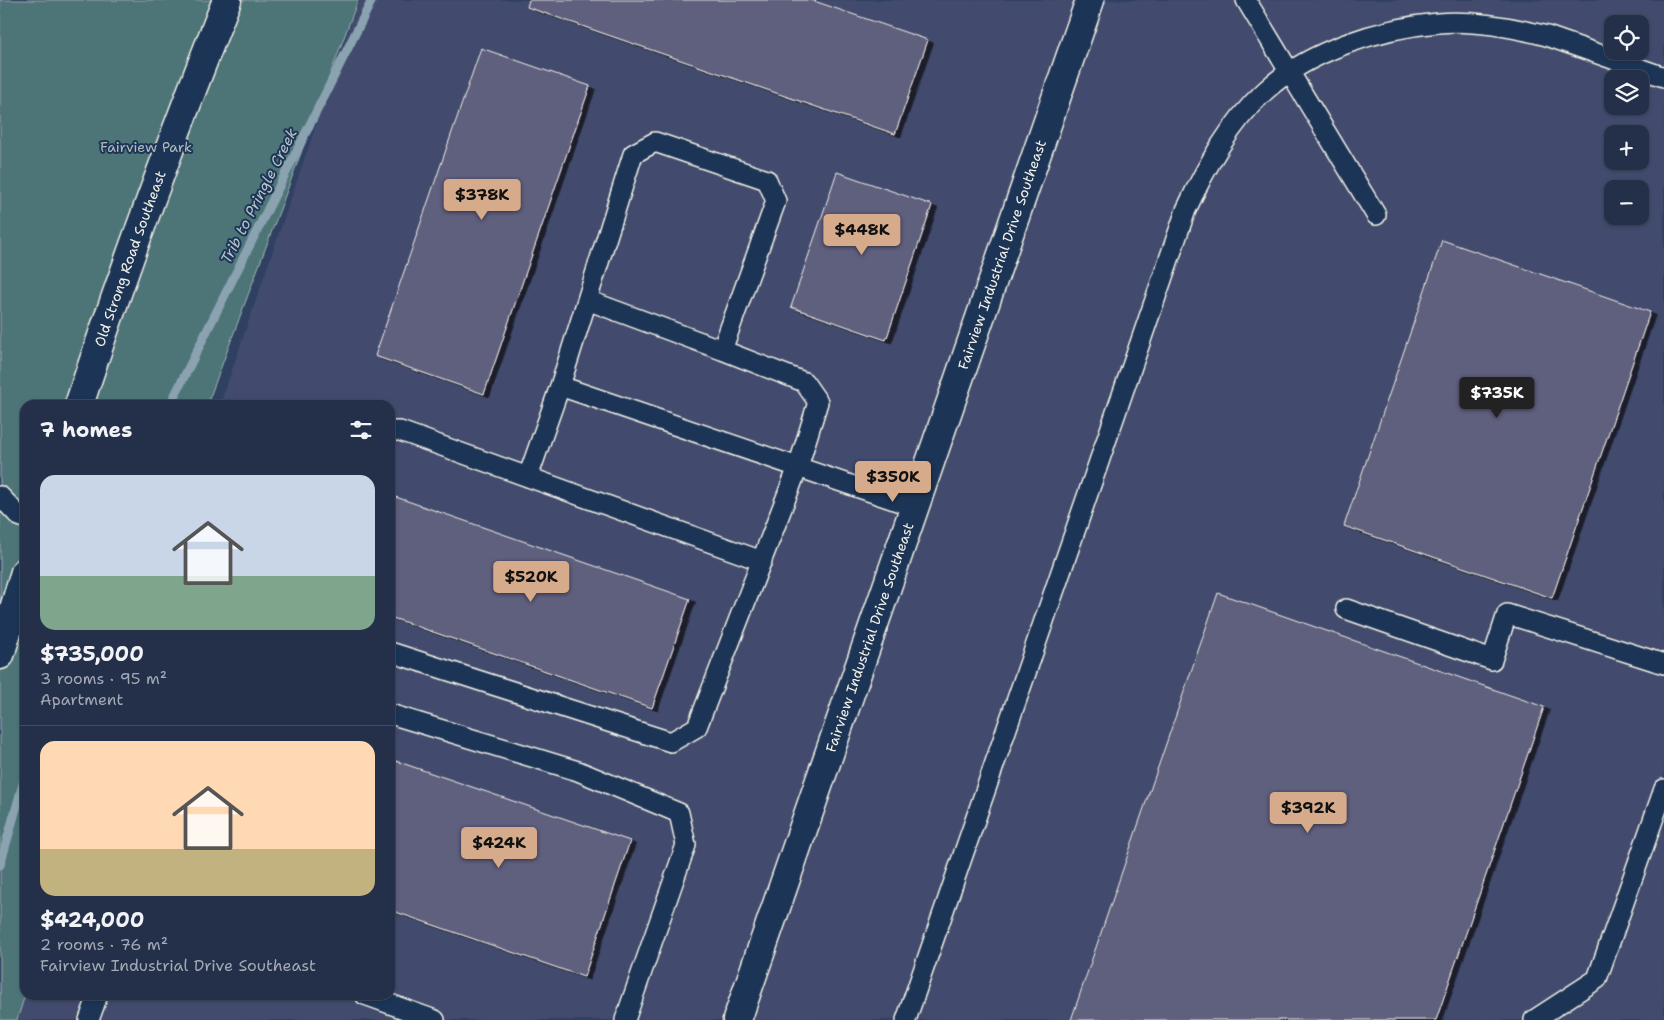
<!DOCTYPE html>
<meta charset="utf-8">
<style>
body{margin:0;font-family:"Shantell Sans",sans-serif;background:#2c3851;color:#f1f3f6;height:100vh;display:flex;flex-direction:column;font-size:19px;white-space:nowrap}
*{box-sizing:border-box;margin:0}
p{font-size:16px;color:#a3a9b5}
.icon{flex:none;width:28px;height:28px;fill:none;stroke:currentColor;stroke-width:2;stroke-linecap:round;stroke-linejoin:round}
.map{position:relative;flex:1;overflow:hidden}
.side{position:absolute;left:20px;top:400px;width:375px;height:600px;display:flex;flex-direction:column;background:#24304a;border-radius:15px;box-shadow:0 1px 4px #0004,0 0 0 1px #414b62}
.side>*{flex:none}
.controls{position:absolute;left:1604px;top:15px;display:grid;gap:10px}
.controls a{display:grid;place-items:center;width:45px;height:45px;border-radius:10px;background:#24304a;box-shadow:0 1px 4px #0004,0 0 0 1px #414b62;font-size:25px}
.price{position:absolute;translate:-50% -42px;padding:0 11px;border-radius:5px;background:#d6ab8b;color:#111;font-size:16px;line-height:32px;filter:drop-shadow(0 1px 2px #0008)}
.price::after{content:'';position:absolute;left:50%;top:30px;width:15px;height:11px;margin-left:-8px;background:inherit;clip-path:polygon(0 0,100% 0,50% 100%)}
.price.on{background:#222;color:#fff}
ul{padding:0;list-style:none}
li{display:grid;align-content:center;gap:10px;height:265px;padding:0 20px}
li+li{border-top:1px solid #414b62}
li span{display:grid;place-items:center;height:155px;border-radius:15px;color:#555}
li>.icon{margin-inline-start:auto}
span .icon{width:90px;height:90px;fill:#fffc;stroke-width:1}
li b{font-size:21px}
h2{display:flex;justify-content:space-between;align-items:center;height:60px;padding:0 20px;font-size:21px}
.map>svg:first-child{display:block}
.built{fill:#424c6d;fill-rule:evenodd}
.green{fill:#4e7578;stroke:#a1b3b0}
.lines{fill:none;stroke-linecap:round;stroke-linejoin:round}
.stream{stroke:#8ba3b1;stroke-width:9}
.building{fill:#5f5e7e;stroke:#f4f1e8;filter:url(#shadow)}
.lane-casing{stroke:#f4f1e8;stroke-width:22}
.street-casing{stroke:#f4f1e8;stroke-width:31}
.secondary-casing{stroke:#f4f1e8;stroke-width:31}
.lane{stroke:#1d3557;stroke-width:19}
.street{stroke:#1d3557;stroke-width:28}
.secondary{stroke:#1d3557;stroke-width:28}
.labels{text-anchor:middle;stroke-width:4;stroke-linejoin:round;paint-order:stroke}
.park-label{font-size:14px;fill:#b2bfbb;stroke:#1d3557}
.street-label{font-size:14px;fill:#f4f1e8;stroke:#1d3557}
.water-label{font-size:15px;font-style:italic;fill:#b7c4c8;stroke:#1d3557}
</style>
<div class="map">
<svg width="1664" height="1020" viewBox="0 0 1664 1020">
<defs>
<filter id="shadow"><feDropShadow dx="5.5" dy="3" stdDeviation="0" flood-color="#0009"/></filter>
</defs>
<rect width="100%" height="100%" fill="#304062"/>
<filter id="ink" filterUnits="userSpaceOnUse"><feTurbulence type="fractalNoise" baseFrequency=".02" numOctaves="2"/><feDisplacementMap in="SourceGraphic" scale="10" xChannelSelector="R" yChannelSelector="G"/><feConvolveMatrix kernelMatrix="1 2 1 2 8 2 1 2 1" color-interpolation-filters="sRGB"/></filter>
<g filter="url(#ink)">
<!-- built -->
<path class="built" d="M359 0H1664V1020H10L25 995H390V405H220ZM1612 24H1640V51H1612ZM1612 79H1640V106H1612ZM1612 134H1640V161H1612ZM1612 189H1640V216H1612Z"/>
<!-- green -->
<path class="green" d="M0 0H358L207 405H25V995L17 1020H0Z"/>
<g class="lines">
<!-- stream -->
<path class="stream" d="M170 405 372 0
M0 865 25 777"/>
</g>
<!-- building -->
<path class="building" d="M529 0H811L928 40 895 134 527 7Z
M481 48 590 86 484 394 375 356Z
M837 172 932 205 886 340 791 307Z
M1442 240 1650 312 1552 598 1344 526Z
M390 495 690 599 652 708 390 617Z
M1218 593 1544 707 1436 1020H1071Z
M390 759 630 841 584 977 390 910Z"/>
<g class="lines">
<!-- lane casing -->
<g class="lane-casing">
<path id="lane" d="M1246 0 1376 215
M587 300 722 350
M390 431H400L762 561
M528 477 560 386
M0 496 19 516 25 518
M1346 609 1492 660 1507 614 1664 664
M390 652 671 742 697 727 798 467 818 402 804 382 722 350 776 201 767 180 655 142 633 154 560 386 915 507
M390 714 578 771 679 813 686 845 625 1020
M365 995 435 1020
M89 1020 98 995
M906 1020 1186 210C1206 167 1230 123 1265 91 1308 51 1380 28 1438 23 1474 20 1512 27 1547 36L1664 77
M1534 1020 1597 979 1664 789"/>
</g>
<!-- street casing -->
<g class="street-casing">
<g id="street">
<path id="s1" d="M79 405C124 268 174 134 227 0"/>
<path d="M0 655 25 572"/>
</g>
</g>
<!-- secondary casing -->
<g class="secondary-casing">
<g id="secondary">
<path id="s2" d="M737 1020 1090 0"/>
</g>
</g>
<!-- lane -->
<use href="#lane" class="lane"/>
<!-- street -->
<use href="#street" class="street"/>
<!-- secondary -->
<use href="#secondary" class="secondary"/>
</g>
</g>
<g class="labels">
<!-- park labels -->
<g class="park-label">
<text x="146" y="152">Fairview Park</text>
</g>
<!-- street labels -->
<g class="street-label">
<text dy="5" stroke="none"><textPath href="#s2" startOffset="810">Fairview Industrial Drive Southeast</textPath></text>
<text dy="5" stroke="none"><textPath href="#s1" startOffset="155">Old Strong Road Southeast</textPath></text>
<text dy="5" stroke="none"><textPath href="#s2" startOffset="405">Fairview Industrial Drive Southeast</textPath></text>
</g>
<!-- water labels -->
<g class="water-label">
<text transform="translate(259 196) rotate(-63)" y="5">Trib to Pringle Creek</text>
</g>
</g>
</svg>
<div class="controls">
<a><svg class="icon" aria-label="locate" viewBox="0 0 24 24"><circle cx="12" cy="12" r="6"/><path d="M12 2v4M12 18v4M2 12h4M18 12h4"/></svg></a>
<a><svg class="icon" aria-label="layers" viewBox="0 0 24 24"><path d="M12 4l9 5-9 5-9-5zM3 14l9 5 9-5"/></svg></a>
<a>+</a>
<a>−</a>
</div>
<b class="price" style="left:482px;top:221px">$378K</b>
<b class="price" style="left:862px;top:256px">$448K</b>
<b class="price on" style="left:1497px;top:419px">$735K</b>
<b class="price" style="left:893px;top:503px">$350K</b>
<b class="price" style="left:531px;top:603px">$520K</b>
<b class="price" style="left:1308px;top:834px">$392K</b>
<b class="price" style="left:499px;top:869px">$424K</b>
<section class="side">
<h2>7 homes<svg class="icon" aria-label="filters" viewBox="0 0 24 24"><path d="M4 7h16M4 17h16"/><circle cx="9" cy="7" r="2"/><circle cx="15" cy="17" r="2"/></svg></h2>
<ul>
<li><span style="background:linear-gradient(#c9d6e8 65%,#7fa58c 0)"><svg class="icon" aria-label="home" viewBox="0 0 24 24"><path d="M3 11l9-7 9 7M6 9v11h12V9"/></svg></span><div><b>$735,000</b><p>3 rooms · 95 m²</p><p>Apartment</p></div></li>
<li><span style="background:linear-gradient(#ffd9b3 70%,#c2b280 0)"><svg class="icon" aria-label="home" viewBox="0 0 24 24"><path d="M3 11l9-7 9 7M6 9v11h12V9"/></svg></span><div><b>$424,000</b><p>2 rooms · 76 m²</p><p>Fairview Industrial Drive Southeast</p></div></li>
</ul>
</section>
</div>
